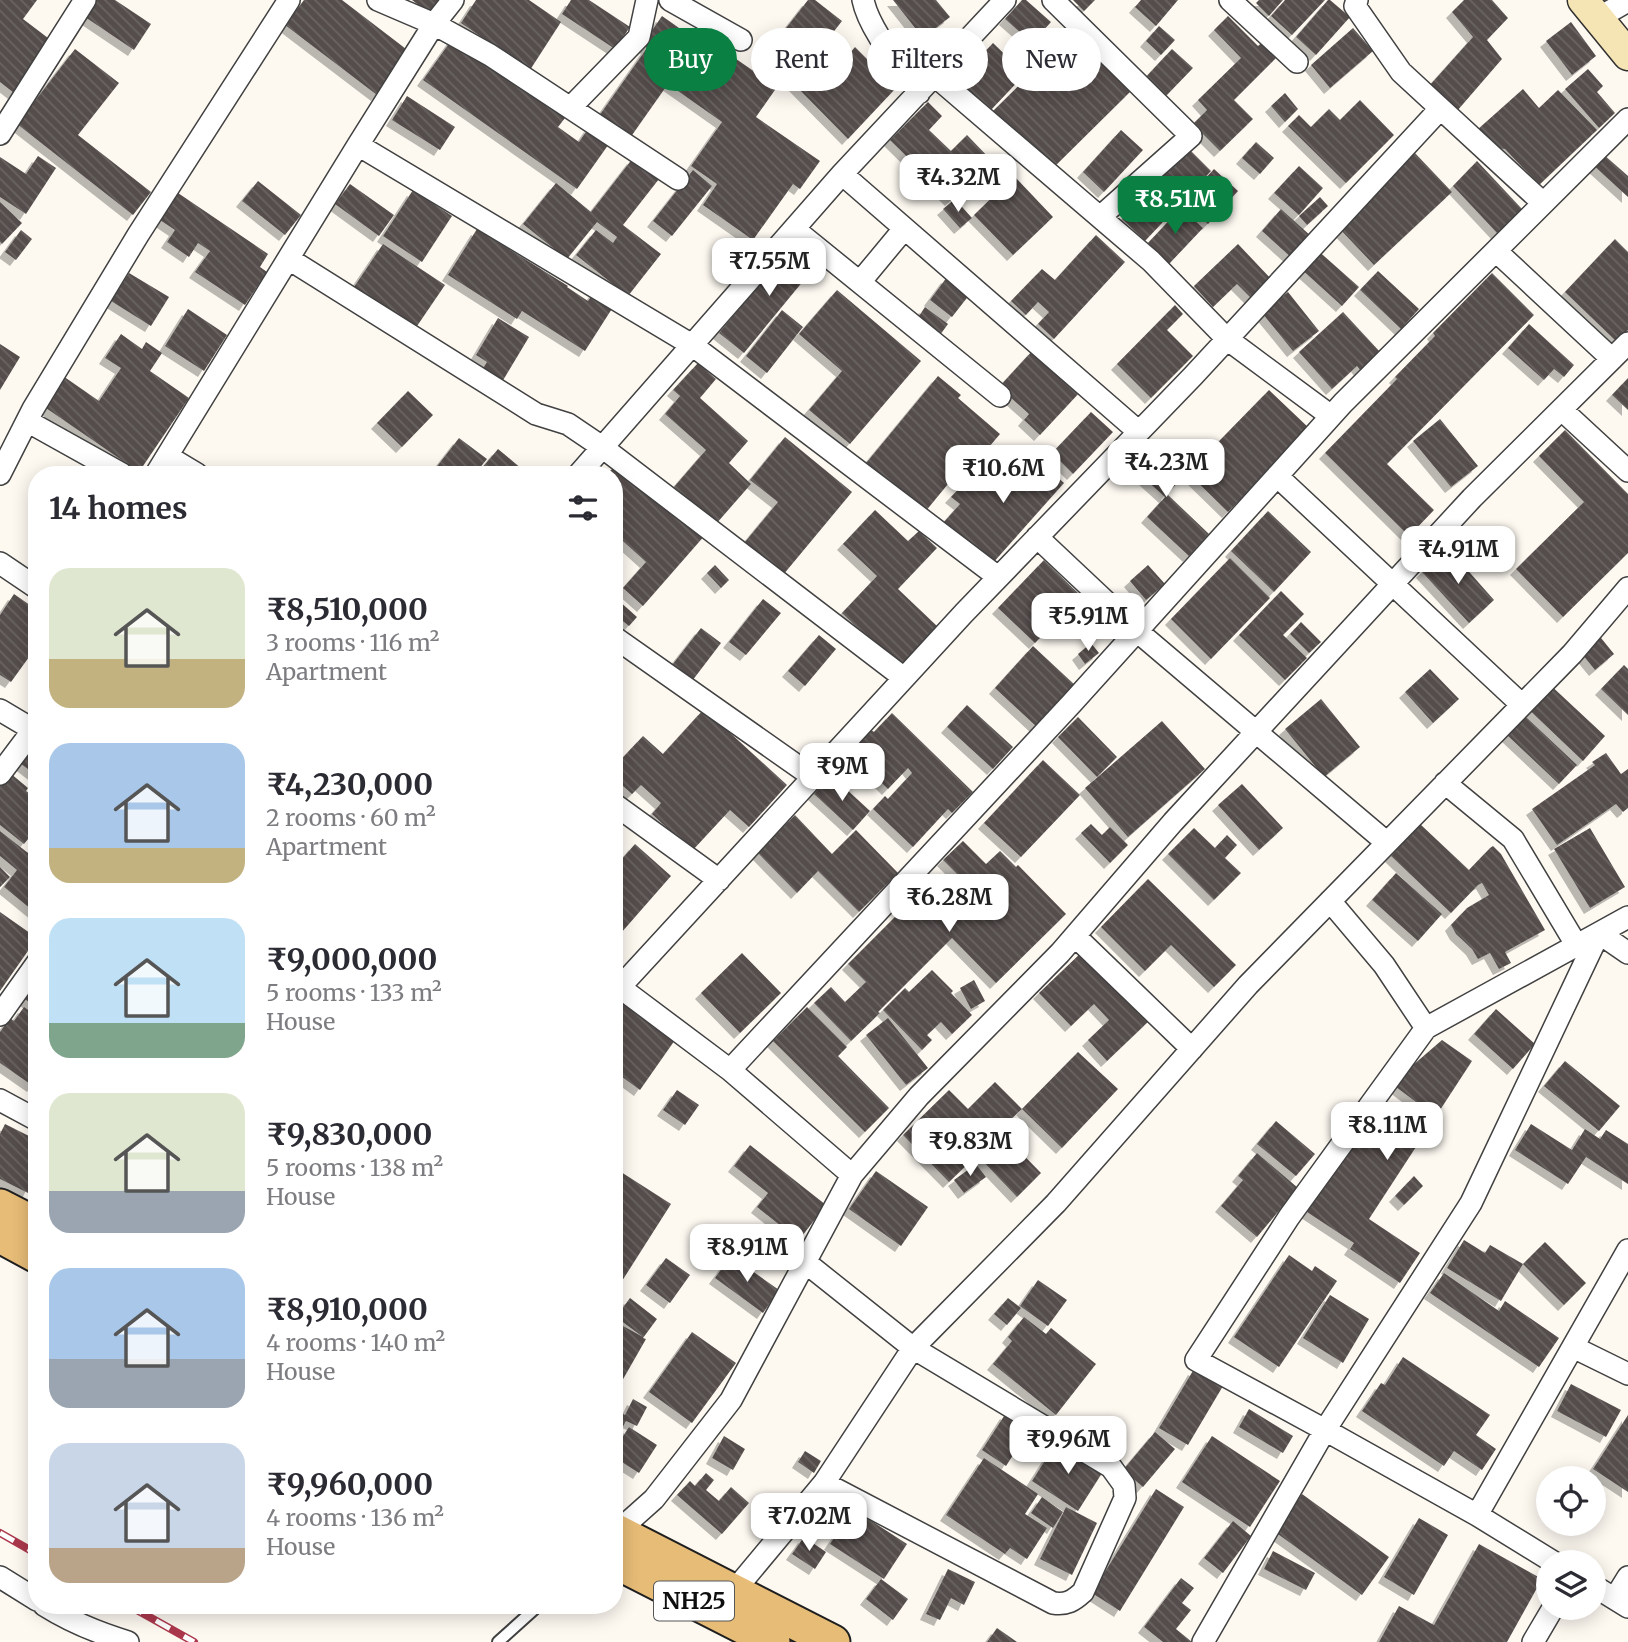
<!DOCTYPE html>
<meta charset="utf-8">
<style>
body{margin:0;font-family:Merriweather,serif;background:#f7f7f7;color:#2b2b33;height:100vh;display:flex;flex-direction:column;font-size:26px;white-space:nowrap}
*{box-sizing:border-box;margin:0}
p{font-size:23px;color:#7c7c81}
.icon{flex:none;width:38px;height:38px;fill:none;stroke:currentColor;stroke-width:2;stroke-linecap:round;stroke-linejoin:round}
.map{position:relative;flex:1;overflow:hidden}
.drawer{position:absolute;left:28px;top:466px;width:595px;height:1148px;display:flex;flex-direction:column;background:#fff;border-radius:28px;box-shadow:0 4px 18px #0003}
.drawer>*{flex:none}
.hud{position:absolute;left:644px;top:28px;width:665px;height:63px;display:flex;gap:14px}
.fabs{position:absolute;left:1536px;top:1466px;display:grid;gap:14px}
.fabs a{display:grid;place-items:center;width:70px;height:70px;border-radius:50%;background:#fff;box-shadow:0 4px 18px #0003;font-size:35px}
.price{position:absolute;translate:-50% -60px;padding:0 16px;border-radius:14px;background:#fff;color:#222;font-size:23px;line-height:46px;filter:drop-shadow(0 2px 4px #0008)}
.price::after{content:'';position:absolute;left:50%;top:42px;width:21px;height:16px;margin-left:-10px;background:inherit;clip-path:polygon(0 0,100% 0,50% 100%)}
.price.on{background:#0b8043;color:#fff}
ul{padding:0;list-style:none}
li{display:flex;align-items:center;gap:21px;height:175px;padding:0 21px}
li span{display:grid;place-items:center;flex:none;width:196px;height:140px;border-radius:21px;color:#555}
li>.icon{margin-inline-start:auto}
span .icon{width:84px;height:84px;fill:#fffc;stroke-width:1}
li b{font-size:30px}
h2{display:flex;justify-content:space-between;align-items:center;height:84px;padding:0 21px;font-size:30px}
.pill{padding:0 24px;border-radius:32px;background:#fff;box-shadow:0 4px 18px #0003;font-size:24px;line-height:63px}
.pill.on{background:#0b8043;color:#fff}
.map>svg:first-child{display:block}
.building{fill:url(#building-back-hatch);filter:url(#shadow)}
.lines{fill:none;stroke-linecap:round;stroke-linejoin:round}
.lane-casing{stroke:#414141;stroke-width:14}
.street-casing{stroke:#414141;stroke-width:24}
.secondary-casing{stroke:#303030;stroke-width:33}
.primary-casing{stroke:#1f1f1f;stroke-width:37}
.lane{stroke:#fff;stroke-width:10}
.street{stroke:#fff;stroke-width:21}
.secondary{stroke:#f5e4b4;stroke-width:30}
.primary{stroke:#e7bc77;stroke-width:33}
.rail-casing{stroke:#ac384d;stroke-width:8}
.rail{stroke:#fff;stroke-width:5;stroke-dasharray:16;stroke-linecap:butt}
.labels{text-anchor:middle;stroke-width:7;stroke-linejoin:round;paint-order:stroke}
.shield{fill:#fff;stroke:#565656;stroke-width:2}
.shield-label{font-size:23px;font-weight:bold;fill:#0e0e0e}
</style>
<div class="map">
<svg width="1628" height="1642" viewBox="0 0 1628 1642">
<defs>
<pattern id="building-back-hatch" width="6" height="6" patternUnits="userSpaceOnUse" patternTransform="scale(1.75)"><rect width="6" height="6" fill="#554e4c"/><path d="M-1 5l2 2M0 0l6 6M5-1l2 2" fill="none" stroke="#696361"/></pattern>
<filter id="shadow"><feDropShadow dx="-6" dy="6" stdDeviation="0" flood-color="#0004"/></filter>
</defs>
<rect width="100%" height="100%" fill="#fdf9f1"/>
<!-- building -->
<path class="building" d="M0 0H37L23 19 52 41 14 93 0 82Z
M96 0H115L151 24 134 50 85 17Z
M304 0H342L410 52 377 95 285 25Z
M412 0H441L430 14Z
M476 0H529L561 22 530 70 461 23Z
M571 0H589L630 27 615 49 562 14Z
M808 0H815L842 21 803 71 772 46Z
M893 0H936L950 17 923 38Z
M1022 0H1026L1051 22 1032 43 1005 19Z
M1073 0H1095L1084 11Z
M1141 0H1178L1156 26 1135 7Z
M1259 0H1283L1269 16 1256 3Z
M1285 0H1325L1292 35 1271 16Z
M1328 0H1330L1350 17 1316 55 1296 37Z
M1464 0H1492L1508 18 1487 40 1502 59 1457 111 1430 85 1473 37 1452 12Z
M662 16 702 44 689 63 705 75 723 50 777 87 756 117 820 161 800 189 793 184 753 240 703 205 717 184 691 166 722 122 668 84 630 138 599 116 647 48 642 45Z
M1228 16 1258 46 1265 40 1279 55 1234 100 1253 119 1220 151 1193 124 1207 110 1198 100 1241 58 1214 30Z
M1571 22 1596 56 1572 75 1546 41Z
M1159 26 1175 40 1161 55 1146 41Z
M1353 28 1373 51 1330 88 1311 65Z
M1073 32 1131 91 1049 172 991 113Z
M453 38 565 118 558 127 579 142 590 126 611 141 577 189 423 80Z
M836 39 850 53 855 47 896 88 848 139 793 83Z
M993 43 1025 74 990 111 958 80Z
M1026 45 1041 58 1029 72 1013 59Z
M75 49 119 83 78 135 151 192 133 215 17 124Z
M1172 49 1193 68 1165 97 1145 78Z
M1588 69 1603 86 1597 92 1615 113 1599 128 1565 89Z
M1523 89 1539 108 1558 90 1597 130 1539 185 1505 149 1493 148 1477 130Z
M1285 93 1298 109 1285 122 1271 106Z
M407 96 455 127 440 150 392 120Z
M1360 100 1394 135 1346 183 1288 126 1299 115 1311 127 1329 109 1340 120Z
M928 102 942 116 929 130 951 151 967 135 991 160 951 200 890 140Z
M1121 130 1143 150 1104 192 1083 172Z
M1256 142 1274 158 1260 174 1242 158Z
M1189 149 1211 171 1145 241 1122 219Z
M1414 152 1452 192 1374 265 1336 225Z
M1603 154 1628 176V197L1593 165Z
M38 156 56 168 26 214 0 197V157L26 174Z
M633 158 659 179 623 225 661 254 628 296 576 255 596 230 613 243 617 237 597 222 567 259 523 224 556 183 591 212Z
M1477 161 1522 209 1498 234 1453 186Z
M1299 166 1323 188 1299 215 1274 193Z
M1214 169 1238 191 1208 224 1184 202Z
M693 170 712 186 672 236 653 221Z
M1014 176 1053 217 1013 255 974 215Z
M258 181 301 215 285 235 242 201Z
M350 184 394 215 379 236 335 204Z
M413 190 452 216 422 262 383 236Z
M178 193 268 254 260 267 267 272 245 305 195 272 210 251 198 243 189 257 167 242 175 230 160 220Z
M1320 197 1328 206 1307 225 1299 216Z
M955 199 972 218 960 228 943 209Z
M0 202 22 223 2 244 0 242Z
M1181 208 1203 228 1169 264 1148 243Z
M1281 209 1312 237 1293 259 1262 231Z
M477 229 568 286 567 287 588 301 595 291 615 304 585 351 522 311 517 319 448 275Z
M21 230 32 239 16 260 5 252Z
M1096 235 1125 262 1054 339 1038 324 1049 312 1038 302 1026 315 1011 301 1042 269 1055 280Z
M1615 239 1628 252V330L1617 342 1565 292Z
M794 243 818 263 744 353 719 333Z
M383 244 445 285 415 329 354 287Z
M1238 244 1273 281 1253 300 1237 284 1213 307 1194 286Z
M1315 248 1359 287 1342 306 1299 267Z
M1378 271 1419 309 1401 329 1360 290Z
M129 273 169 297 151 326 111 301Z
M1492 273 1534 315 1387 464 1434 510 1409 536 1325 453 1397 379 1395 377 1435 336 1433 333Z
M947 277 970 294 952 317 930 300Z
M837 290 921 361 850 444 809 410 842 371 799 334Z
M1288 292 1319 331 1293 351 1262 313Z
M1175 305 1183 314 1167 330 1193 356 1151 398 1117 364Z
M925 307 948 324 937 339 915 322Z
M188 309 227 335 204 371 165 346Z
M782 310 803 327 767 373 746 356Z
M1343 312 1381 353 1361 371 1357 366 1332 389 1299 352Z
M498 318 529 337 502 382 482 370 487 362 476 355Z
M1529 324 1574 365 1564 377 1554 369 1544 380 1508 348Z
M121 334 142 349 146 342 162 353 150 371 189 398 139 472 43 406 63 376 99 401 121 368 105 358Z
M0 344 20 357 0 390Z
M1034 349 1081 391 1040 435 1024 420 1029 414 999 387Z
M698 363 716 379 700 398 748 441 729 463 751 484 716 524 674 487 706 450 665 414 680 396 673 390Z
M938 376 961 395 958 398 1000 434 968 472 962 467 925 512 862 468Z
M1628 378V410L1612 395Z
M1269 390 1310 429 1228 512 1188 473Z
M408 391 433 415 402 447 377 423Z
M1091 412 1113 432 1073 474 1052 453Z
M1440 419 1478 466 1451 487 1413 441Z
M1565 430 1628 494V553L1563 617 1516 569 1584 502 1539 456Z
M785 437 852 492 783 575 745 542 778 502 750 480Z
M459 438 487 459 475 474H442L435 469Z
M1140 439 1182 478 1167 494 1209 534 1189 556 1147 517 1165 497 1122 458Z
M1023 447 1064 483 992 564 944 522 960 504 951 497 970 477 985 490Z
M498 449 528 474H477Z
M617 464 706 534 643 606 623 588 646 562 614 533V474H607Z
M875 510 908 541 919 531 937 548 898 589 938 627 899 667 842 613 877 576 843 544Z
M1268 511 1311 552 1274 592 1231 551Z
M614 542 623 550 614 560Z
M1448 548 1494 600 1469 623 1422 572Z
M1230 558 1270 598 1211 659 1171 619Z
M1044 560 1081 596 1035 643 998 608Z
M715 565 729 580 721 588 707 573Z
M1148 565 1165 584 1146 600 1130 581Z
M1281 591 1304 614 1283 635 1307 658 1285 680 1239 635Z
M14 594 37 610V646L11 682 0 675V615Z
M763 599 781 613 746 655 729 642Z
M618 600 637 617 629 626 614 614V605Z
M1301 622 1321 642 1309 653 1290 634Z
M701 628 721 643 689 685 669 669Z
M1597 633 1614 654 1595 670 1578 649Z
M819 635 836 649 805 686 788 671Z
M1091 643 1099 653 1085 664 1078 654Z
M1033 646 1076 686 1038 728 995 688Z
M1624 665 1628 669V715L1601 689Z
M1430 669 1459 699 1433 723 1405 692Z
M1546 681 1605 736 1583 761 1524 705Z
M1321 699 1360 747 1324 777 1285 729Z
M967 705 1013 747 993 769 947 727Z
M704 709 787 785 749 827 730 810 692 851 652 814 661 803 641 785 632 794 614 778V767L643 736 663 754Z
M892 713 973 792 952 813 948 809 913 847 873 809 885 796 888 799 912 773 908 768 888 789 850 752 871 730 874 732Z
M1525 716 1577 765 1559 784 1507 735Z
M1078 717 1117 757 1097 777 1058 737Z
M1162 721 1205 769 1128 837 1085 788Z
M37 741V776L20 763Z
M1606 753 1621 774 1628 769V808L1623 812 1616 804 1557 845 1532 809 1595 765 1592 762Z
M1043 760 1080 795 1021 857 984 823Z
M10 773 28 788 26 791 37 799V828L24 844 0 825V786Z
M831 775 870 811 853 830 814 794Z
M1242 784 1283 828 1259 850 1218 805Z
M795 815 832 854 856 830 898 873 859 912 818 871 797 893 757 852Z
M1091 824 1102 835 1110 827 1128 845 1110 863 1081 833Z
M1420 824 1469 870 1490 848 1493 846 1501 854 1545 930 1505 952 1511 963 1499 969 1490 953 1478 959 1472 949 1456 934 1451 925 1467 908 1489 895 1482 883 1478 885 1451 913 1391 856Z
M1194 828 1215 848 1227 835 1237 845 1225 858 1241 873 1214 900 1168 854Z
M1590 828 1625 887 1590 908 1554 849Z
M0 831 28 853 37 842V914L4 887 17 870 0 856Z
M963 841 986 864 1000 851 1016 867 1018 865 1066 914 996 983 952 938 878 1012 880 1013 851 1041 814 1003 831 987 845 1002 866 982 848 964 928 884 943 899 962 879 943 860Z
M635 844 671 876 614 941V868Z
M0 867 10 877 0 887Z
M1396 873 1442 914 1418 941 1372 900Z
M1148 879 1236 965 1214 987 1171 945 1145 971 1101 927Z
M0 912 37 938 0 991Z
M1083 951 1150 1020 1107 1061 1088 1040 1109 1020 1094 1004 1071 1026 1039 993Z
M742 953 781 993 740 1033 701 993Z
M932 970 953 991 951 993 972 1015 952 1034 941 1022 927 1035 932 1040 922 1050 883 1010 905 988 909 992Z
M974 980 985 1001 971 1009 960 988Z
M37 985V1009L25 999Z
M614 997 675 1040 640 1090 614 1071Z
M24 1007 37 1016V1081L33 1086 0 1063V1032L10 1018 14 1021Z
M807 1007 847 1047 838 1056 889 1108 865 1132 773 1041Z
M1496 1009 1535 1044 1513 1069 1474 1034Z
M888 1018 928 1068 906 1085 866 1035Z
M1442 1040 1472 1061 1369 1219 1420 1253 1400 1283 1350 1249 1354 1243 1307 1212 1379 1101 1405 1118 1420 1105 1396 1087 1405 1072Z
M1078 1052 1118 1089 1062 1148 1022 1109Z
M1565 1061 1620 1106 1599 1131 1544 1086Z
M995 1082 1022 1109 999 1130 1041 1173 1017 1197 977 1155 949 1182 903 1135 949 1090 968 1109Z
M677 1090 699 1105 685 1125 663 1110Z
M1276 1121 1315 1154 1296 1176 1257 1144Z
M5 1124 37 1140V1174L28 1193 0 1179V1134Z
M1531 1124 1572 1150 1585 1129 1600 1139 1606 1130 1628 1144V1184L1586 1157 1568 1184 1515 1150Z
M750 1145 826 1205 799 1240 757 1207 768 1193 734 1166Z
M1257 1153 1298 1188 1257 1237 1221 1206 1243 1180 1238 1176Z
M976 1164 986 1177 964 1193 954 1180Z
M614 1169 620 1173 621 1172 671 1204 622 1281 614 1276Z
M876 1171 928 1207 901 1246 849 1209Z
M1414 1176 1423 1186 1404 1205 1395 1196Z
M1464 1240 1485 1253 1490 1245 1523 1264 1501 1301 1447 1268Z
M1545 1242 1586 1283 1564 1305 1523 1264Z
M1289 1255 1312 1271 1315 1266 1337 1281 1279 1367 1234 1337Z
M731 1256 779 1290 763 1313 715 1278Z
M666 1258 690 1275 670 1303 646 1285Z
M1444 1273 1499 1311 1505 1301 1559 1338 1539 1367 1430 1293Z
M1038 1280 1067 1300 1048 1326 1020 1306Z
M1330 1295 1369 1319 1343 1363 1303 1338Z
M630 1298 657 1319 643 1338 646 1339 622 1381 614 1376V1321L643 1337 616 1317Z
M1008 1298 1021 1308 1007 1325 994 1314Z
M1024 1317 1046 1334 1051 1328 1096 1364 1056 1415 993 1364 1012 1341 1008 1337Z
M692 1332 736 1363 692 1423 649 1392Z
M1403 1357 1490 1415 1476 1435 1496 1449 1482 1470 1454 1451 1444 1466 1362 1411 1381 1383 1385 1385Z
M1194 1369 1223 1386 1188 1445 1159 1428Z
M1571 1384 1621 1410 1606 1437 1557 1411Z
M633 1399 647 1407 637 1426 626 1421 614 1443V1409L625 1415Z
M1249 1409 1293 1436 1283 1453 1239 1427Z
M1006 1413 1030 1429 1006 1466 982 1450Z
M1628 1415V1492L1593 1469Z
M629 1427 657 1445 639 1473 614 1457V1450Z
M1155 1432 1175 1449 1143 1487 1123 1470Z
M724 1436 745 1449 733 1470 712 1458Z
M1212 1436 1280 1481 1250 1527 1182 1482Z
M1058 1440 1104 1470 1078 1511 1032 1481Z
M805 1451 821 1461 814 1473 798 1462Z
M984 1458 1038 1494 1025 1514 1047 1528 1027 1559 1010 1548 1005 1554 946 1515Z
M706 1473 714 1480 706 1490 719 1501 731 1487 749 1503 722 1534 677 1495 690 1481 695 1486Z
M1156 1489 1184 1507 1120 1611 1092 1593Z
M1302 1494 1389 1557 1362 1595 1275 1532Z
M1042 1497 1063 1512 1053 1528 1031 1513Z
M1066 1507 1097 1523 1072 1575 1040 1559Z
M853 1509 907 1544 884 1579 830 1544Z
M1419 1518 1448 1535 1414 1595 1384 1577Z
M1233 1521 1251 1536 1223 1573 1204 1558Z
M804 1537 826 1552 815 1569 792 1554Z
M1479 1544 1542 1579 1507 1642H1379L1399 1606 1434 1625Z
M1273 1551 1315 1573 1306 1590 1264 1569Z
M948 1569 975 1582 964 1605 951 1598 940 1620 926 1614Z
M1181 1578 1194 1588 1182 1603 1191 1610 1176 1629 1192 1642H1163L1144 1627Z
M881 1579 908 1599 893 1620 866 1599Z
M997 1628 1017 1642H987Z"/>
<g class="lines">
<!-- lane casing -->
<g class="lane-casing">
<path id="lane" d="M498 1642 539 1605"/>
</g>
<!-- street casing -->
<g class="street-casing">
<path id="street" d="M378 0 434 24 490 55 678 179
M670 0 741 40
M863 0C869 30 901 67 919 93
M1053 0 1191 136 1100 217
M1230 0 1297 62
M1357 0 1355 6 1401 72 1543 203
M1598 18 1628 1
M935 76 1151 261 1227 339 1331 416
M570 108 639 37 647 0
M0 134 85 0
M358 145 692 345 998 577
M842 174 1139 432
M794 229 1000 396
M1496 251 1612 359
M289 259 536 414 568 424 602 447 904 678
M860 282 904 229
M1562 410 1628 471
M27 421 122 474
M167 456 197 474
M0 474 33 409 138 235 289 0
M156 474 358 145 434 24 453 0
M579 474 842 174 1005 0
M1277 476 1522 705
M1037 537 1137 631 1386 842
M0 563 37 588
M614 637 813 777
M0 710 37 732
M0 774 33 730
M1445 783 1513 839 1577 946
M614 804 719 880
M1330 901 1384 965 1426 1028
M1075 936 1192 1049
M614 983 730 1070
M620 987 964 613 1193 376 1440 109
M0 1015 37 963
M0 1100 37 1120
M852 1175 919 1096 1060 953 1173 822 1472 498 1628 343
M805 1262 913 1348 1111 1467 1124 1485 1125 1498 1083 1592C1073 1601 1067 1605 1053 1603L824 1483
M1573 1347 1628 1374
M1477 1515 1628 1250
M617 1532 654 1499 731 1400 852 1175 730 1070 1072 703 1343 403 1628 119
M1555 1563 1477 1515 1325 1430 1471 1203 1599 933 1628 917
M0 1577 37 1600
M1594 1586 1628 1607
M734 1591 824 1483 913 1348 1056 1203 1248 985 1572 654 1628 588
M1615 1598 1628 1577
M44 1605C71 1622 98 1633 128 1642
M1203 1642 1325 1430 1196 1360 1289 1217 1426 1028 1599 933 1628 953
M1533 1642 1553 1608"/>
</g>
<!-- secondary casing -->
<g class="secondary-casing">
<path id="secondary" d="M1583 0 1628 55"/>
</g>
<!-- primary casing -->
<g class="primary-casing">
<path id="primary" d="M0 1206 37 1225
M0 1236 37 1256
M614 1530 833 1642
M614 1561 773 1642"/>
</g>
<!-- lane -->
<use href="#lane" class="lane"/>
<!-- street -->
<use href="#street" class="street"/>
<!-- secondary -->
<use href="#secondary" class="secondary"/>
<!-- primary -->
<use href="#primary" class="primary"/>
<!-- rail casing -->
<g class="rail-casing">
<path id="rail" d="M0 1533 37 1554
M128 1605 194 1642"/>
</g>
<!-- rail -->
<use href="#rail" class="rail"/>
</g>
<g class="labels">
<!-- shield labels -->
<rect class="shield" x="654" y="1581.5" width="80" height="39" rx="5"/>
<g class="shield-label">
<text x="694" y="1609">NH25</text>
</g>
</g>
</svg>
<div class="fabs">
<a><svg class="icon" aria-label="locate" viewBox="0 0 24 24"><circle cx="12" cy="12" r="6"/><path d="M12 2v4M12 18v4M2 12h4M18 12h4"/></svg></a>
<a><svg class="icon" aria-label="layers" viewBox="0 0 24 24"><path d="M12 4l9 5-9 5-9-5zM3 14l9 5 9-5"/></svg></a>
</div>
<b class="price" style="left:958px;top:214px">₹4.32M</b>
<b class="price on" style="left:1175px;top:236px">₹8.51M</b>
<b class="price" style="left:769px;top:298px">₹7.55M</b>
<b class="price" style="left:1166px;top:499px">₹4.23M</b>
<b class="price" style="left:1003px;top:505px">₹10.6M</b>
<b class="price" style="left:1458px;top:586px">₹4.91M</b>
<b class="price" style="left:1088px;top:653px">₹5.91M</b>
<b class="price" style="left:842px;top:803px">₹9M</b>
<b class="price" style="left:949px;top:934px">₹6.28M</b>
<b class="price" style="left:1387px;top:1162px">₹8.11M</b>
<b class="price" style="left:970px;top:1178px">₹9.83M</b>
<b class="price" style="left:747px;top:1284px">₹8.91M</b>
<b class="price" style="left:1068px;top:1476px">₹9.96M</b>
<b class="price" style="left:809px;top:1553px">₹7.02M</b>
<div class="hud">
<a class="pill on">Buy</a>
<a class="pill">Rent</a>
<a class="pill">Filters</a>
<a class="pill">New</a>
</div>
<section class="drawer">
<h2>14 homes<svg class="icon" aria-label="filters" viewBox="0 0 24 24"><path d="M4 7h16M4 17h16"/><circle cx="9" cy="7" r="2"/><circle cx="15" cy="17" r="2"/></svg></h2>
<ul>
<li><span style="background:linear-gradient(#dfe7d0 65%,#c2b280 0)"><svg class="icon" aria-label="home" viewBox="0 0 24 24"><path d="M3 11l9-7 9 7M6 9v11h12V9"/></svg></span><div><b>₹8,510,000</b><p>3 rooms · 116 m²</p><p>Apartment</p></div></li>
<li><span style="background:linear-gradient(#a9c7e8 75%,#c2b280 0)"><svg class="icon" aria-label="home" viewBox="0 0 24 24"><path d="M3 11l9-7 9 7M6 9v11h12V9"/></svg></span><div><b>₹4,230,000</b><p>2 rooms · 60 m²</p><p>Apartment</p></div></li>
<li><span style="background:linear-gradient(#bfe0f5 75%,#7fa58c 0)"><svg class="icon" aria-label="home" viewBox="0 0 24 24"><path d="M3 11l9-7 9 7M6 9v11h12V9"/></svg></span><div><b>₹9,000,000</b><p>5 rooms · 133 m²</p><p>House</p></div></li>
<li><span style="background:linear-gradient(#dfe7d0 70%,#9aa5b1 0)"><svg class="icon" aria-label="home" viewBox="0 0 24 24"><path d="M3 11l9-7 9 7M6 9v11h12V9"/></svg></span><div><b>₹9,830,000</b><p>5 rooms · 138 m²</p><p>House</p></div></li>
<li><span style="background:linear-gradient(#a9c7e8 65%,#9aa5b1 0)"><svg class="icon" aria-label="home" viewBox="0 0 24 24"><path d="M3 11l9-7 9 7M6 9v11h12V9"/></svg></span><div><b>₹8,910,000</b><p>4 rooms · 140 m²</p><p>House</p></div></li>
<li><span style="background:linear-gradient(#c9d6e8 75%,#b9a48a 0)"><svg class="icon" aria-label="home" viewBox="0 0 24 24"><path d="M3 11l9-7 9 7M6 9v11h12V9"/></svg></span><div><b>₹9,960,000</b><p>4 rooms · 136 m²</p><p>House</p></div></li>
</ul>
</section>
</div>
